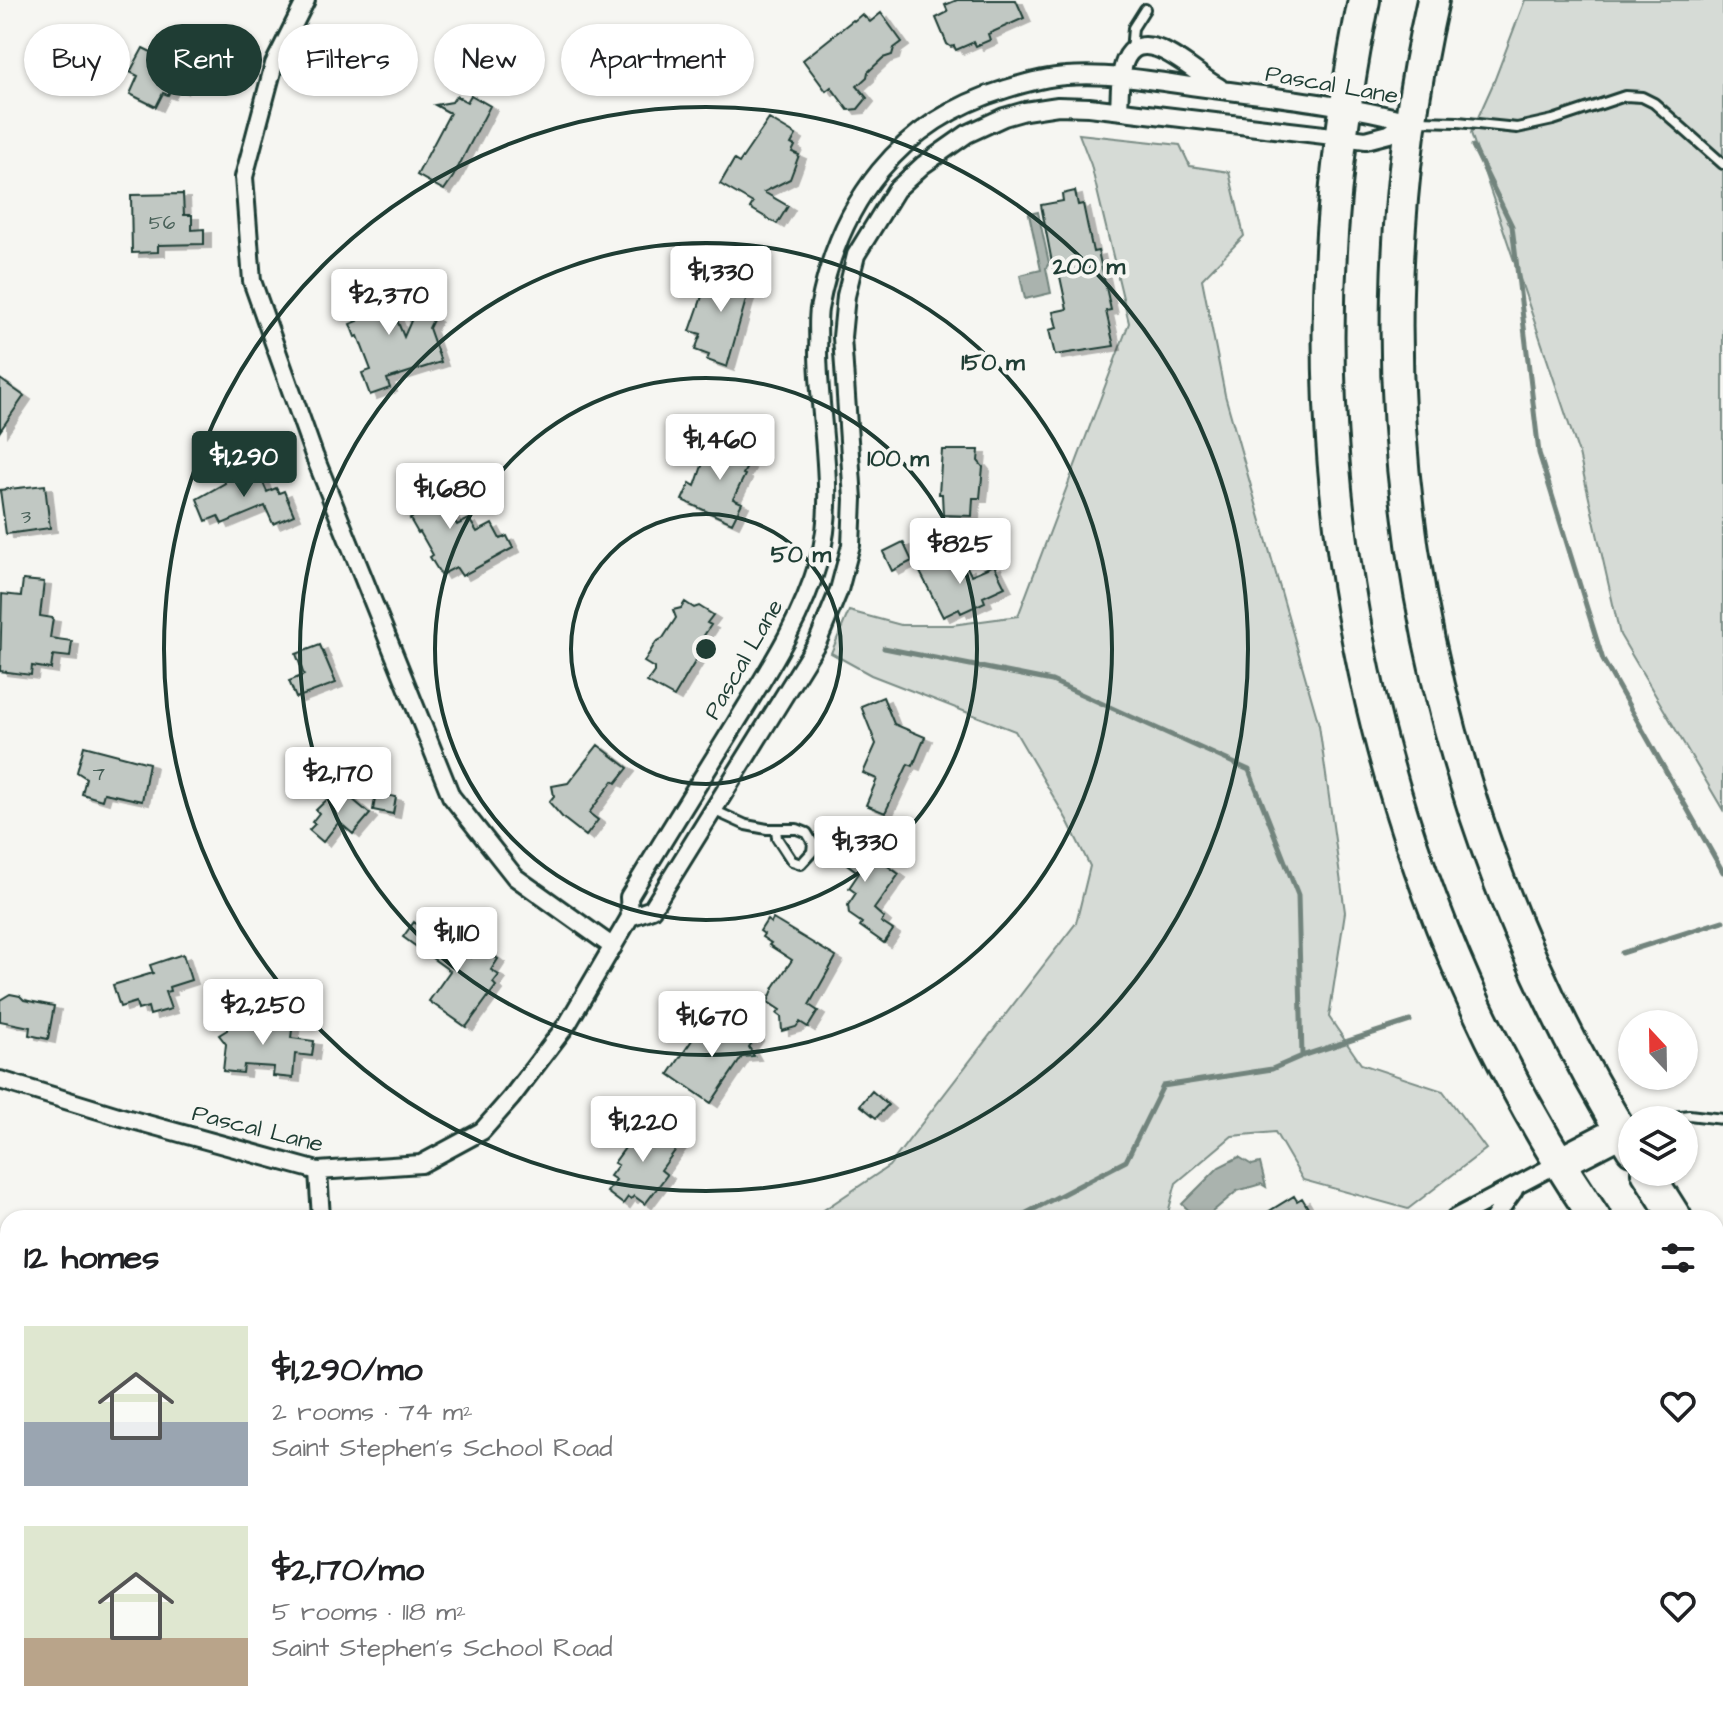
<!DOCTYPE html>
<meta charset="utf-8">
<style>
body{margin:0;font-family:"Architects Daughter",sans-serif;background:#f2f2f2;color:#202124;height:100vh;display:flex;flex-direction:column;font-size:30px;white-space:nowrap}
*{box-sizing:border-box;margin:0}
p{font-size:26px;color:#757577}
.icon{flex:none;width:44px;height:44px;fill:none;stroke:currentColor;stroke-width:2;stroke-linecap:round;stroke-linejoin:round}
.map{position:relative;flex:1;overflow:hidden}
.drawer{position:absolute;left:0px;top:1210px;width:1724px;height:514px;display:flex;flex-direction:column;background:#fff;border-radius:24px 24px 0 0;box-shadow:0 2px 6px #0004}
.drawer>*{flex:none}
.guide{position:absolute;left:24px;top:24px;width:800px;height:72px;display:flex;gap:16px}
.needle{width:52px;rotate:338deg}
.tools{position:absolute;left:1618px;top:1010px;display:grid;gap:16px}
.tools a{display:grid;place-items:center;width:80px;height:80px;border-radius:50%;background:#fff;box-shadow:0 2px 6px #0004;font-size:40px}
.price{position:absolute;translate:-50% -68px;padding:0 18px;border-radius:8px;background:#fff;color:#222;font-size:26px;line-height:52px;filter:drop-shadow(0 2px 4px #0008)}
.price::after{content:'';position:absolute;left:50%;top:48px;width:24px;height:18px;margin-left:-12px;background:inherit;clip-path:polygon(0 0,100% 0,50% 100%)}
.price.active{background:#1f3d34;color:#fff}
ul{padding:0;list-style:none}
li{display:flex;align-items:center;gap:24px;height:200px;padding:0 24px}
li span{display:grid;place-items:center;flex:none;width:224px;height:160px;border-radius:0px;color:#555}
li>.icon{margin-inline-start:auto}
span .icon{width:96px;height:96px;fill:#fffc;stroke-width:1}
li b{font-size:34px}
h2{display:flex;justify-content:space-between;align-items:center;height:96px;padding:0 24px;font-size:34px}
.tag{padding:0 28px;border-radius:36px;background:#fff;box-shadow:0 2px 6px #0004;font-size:28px;line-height:72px}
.tag.active{background:#1f3d34;color:#fff}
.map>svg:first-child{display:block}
.green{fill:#d6dbd6;stroke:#7a8c85;stroke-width:2}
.water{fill:#aab3ae;stroke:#72847d;stroke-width:2}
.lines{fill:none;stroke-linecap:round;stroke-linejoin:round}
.stream{stroke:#72847d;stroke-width:5}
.building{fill:#c1c8c3;stroke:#1f3d34;stroke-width:2;filter:url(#shadow)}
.lane-casing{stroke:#1f3d34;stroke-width:14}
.street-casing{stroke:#1f3d34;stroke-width:22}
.highway-casing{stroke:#1f3d34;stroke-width:36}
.lane{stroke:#f6f6f2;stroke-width:8}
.street{stroke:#f6f6f2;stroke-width:16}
.highway{stroke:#f6f6f2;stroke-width:30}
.ring{fill:none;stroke:#1f3d34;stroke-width:4}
.labels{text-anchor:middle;stroke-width:8;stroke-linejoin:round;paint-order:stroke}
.number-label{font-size:20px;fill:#486058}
.street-label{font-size:24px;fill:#1f3d34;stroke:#f6f6f2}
.centre{fill:#1f3d34;stroke:#f6f6f2;stroke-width:4}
.ring-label{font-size:24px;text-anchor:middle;font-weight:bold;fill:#1f3d34;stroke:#f6f6f2;stroke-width:8;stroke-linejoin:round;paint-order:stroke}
</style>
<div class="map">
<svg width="1723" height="1723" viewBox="0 0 1723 1723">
<defs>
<filter id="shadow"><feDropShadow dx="7" dy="4" stdDeviation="0" flood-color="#0004"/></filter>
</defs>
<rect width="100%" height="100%" fill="#f6f6f2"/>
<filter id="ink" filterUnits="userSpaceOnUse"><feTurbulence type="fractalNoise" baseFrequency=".0125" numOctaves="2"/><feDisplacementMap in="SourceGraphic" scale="16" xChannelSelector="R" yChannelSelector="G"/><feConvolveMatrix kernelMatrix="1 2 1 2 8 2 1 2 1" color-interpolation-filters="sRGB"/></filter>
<g filter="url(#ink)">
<!-- green -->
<path class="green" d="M1525 0H1723V810L1620 635 1579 454 1471 133 1493 84Z
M1079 134 1180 145 1190 166 1229 172 1244 236 1202 279 1225 395 1319 725 1345 912 1329 1017 1361 1064 1443 1091 1486 1149 1408 1209 1303 1180 1275 1132 1232 1136 1176 1183 1168 1213 1161 1218H812L889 1166 1076 923 1090 866 1067 820 1015 731 871 675 831 653 849 611 901 625H952L1018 616 1129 323 1091 165Z
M1716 1697 1723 1701V1723H1633L1627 1716H1716Z
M1025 1716H1302L1310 1723H1018Z"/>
<!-- water -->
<path class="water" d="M1038 212 1049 263 1046 268 1051 293 1025 299 1020 275 1041 270 1029 214Z
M1239 1157 1252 1165 1260 1163 1266 1187 1261 1184 1237 1191 1205 1218H1197L1182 1204 1219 1167Z"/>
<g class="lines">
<!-- stream -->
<path class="stream" d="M1473 146 1512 226 1539 453 1603 660 1723 872
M884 648 1052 681 1249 770 1298 895 1302 1056
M1622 953 1723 921
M1017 1218 1126 1161 1163 1086 1272 1069 1302 1056 1410 1021
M1716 1715 1723 1721
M1100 1723 1105 1716"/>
</g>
<!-- building -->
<path class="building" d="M957 0H1016L1024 18 988 34 990 40 976 46 974 42 956 50 954 46 951 47 947 44 936 18 948 12 945 5Z
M881 13 902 42 894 48 892 55 883 58 868 72 867 77 857 86 867 98 858 109 848 110 831 87 826 91 803 60 853 20 854 21 862 14 870 22Z
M143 48 190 71 181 90 173 86 168 95 163 93 156 107 130 94 138 76 130 72Z
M471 95 490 106 453 177 444 190 417 175 450 113 435 105 452 102 456 96 467 102Z
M769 119 796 135 791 144 795 146 792 152 799 155 790 179 764 192 788 206 777 224 750 208 753 203 720 184 734 160 739 163Z
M1075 191 1078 205 1083 204 1093 252 1098 251 1111 310 1106 311 1114 346 1055 355 1049 330 1057 328 1053 312 1067 309 1059 272 1054 273 1041 205 1063 201 1062 194Z
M183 194 184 215H192V230L204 229V244L158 245V252L132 253 131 195Z
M727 261 749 268 743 287 749 289 727 367 707 360 709 355 695 350 701 334 690 331 707 282 713 277 721 280Z
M379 277 404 337 416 309 434 318 429 328 441 362 387 379 390 388 370 395 362 373 371 370 358 336 355 337 350 324 358 321 347 292 350 290 349 288Z
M0 379 24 396 0 431Z
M727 438 752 450 745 464 748 465 743 474 745 475 733 499 742 503 732 523 682 500 690 483 695 486 703 463 714 454 717 456Z
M942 450H979L978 461 983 467 980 498H973L972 516 943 515 942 494H939Z
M239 470 243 478 258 471 267 492 276 488 279 493 284 491 294 515 273 524 265 506 222 524 218 516 206 521 197 499 225 483 223 477Z
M427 475 434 484 438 483 443 494 441 496 457 525 469 519 477 532 492 524 500 539 507 536 513 548 462 576 456 567 441 575 430 557 433 555 420 532 418 533 410 519 412 518 406 506 410 504 402 489Z
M45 485 50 528 6 534 0 490Z
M903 542 912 561 892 571 883 552Z
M938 561 941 569 958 562 962 570 967 567 971 575 994 565 1005 587 983 597 985 602 961 613 959 609 943 617 919 570Z
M23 580 44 582 40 616 53 618 50 638 72 641 70 657 53 655 51 669 32 666 31 675 0 671 2 594 21 596Z
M685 602 694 608 699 606 713 615 707 623 711 625 703 637 708 640 674 697 647 682 654 672V668L644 662 656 642 663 638 676 618 673 610 681 608Z
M320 645 336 683 296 698 289 681 304 675 296 654Z
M883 697 894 724 925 737 913 766 908 764 885 813 866 805 877 779 863 773 876 744 861 706Z
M598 745 628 768 616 783 613 781 589 813 598 820 586 836 563 818 549 802 554 796 552 786 568 783Z
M84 746 149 763 142 801 104 793 102 800 82 794 86 778 77 772Z
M339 788 370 814 353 834 339 822 323 842 309 830 315 824 312 822 319 813 316 810Z
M376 793 396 797 393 814 373 810Z
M834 832 839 836 841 833 899 874 874 909 884 918 881 922 893 930 884 943 860 926 862 923 849 914 848 905 856 893 849 888 859 873 829 851 830 848 825 844Z
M773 919 836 957 809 1005 818 1011 808 1027 800 1022 796 1027 782 1031 781 1017 777 1014 780 1010 768 1002 774 987 792 960 769 945 771 943 762 937 764 934 760 931 767 920 771 923Z
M414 922 427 932 429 929 471 958 480 946 498 959 491 970 499 975 493 983 496 986 466 1027 429 1001 450 971 403 937Z
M183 954 191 980 169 987 170 991 165 992 171 1009 150 1015 148 1007 138 1010 136 1002 120 1007 113 985 153 973 150 965Z
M10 994 20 996 24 1000 54 1006 48 1039 29 1035 30 1027 0 1021V1000Z
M228 1018 278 1024 282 1020 293 1022 291 1038 314 1041 312 1056 295 1054 293 1078 273 1076 274 1067 244 1065 243 1073 223 1071 226 1044 219 1035 227 1030Z
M707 1018 733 1036 740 1026 756 1037 749 1047 754 1056 742 1057 711 1103 669 1074Z
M872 1091 888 1105 876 1118 860 1105Z
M658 1123 682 1141 661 1170 667 1175 645 1204 634 1196 631 1199 628 1197 623 1204 607 1192 616 1180 610 1176 618 1165 614 1163 639 1129 645 1124 653 1131Z
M1294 1196 1297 1201 1302 1198 1314 1218H1258Z"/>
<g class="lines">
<!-- lane casing -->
<g class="lane-casing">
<path id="lane" d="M1131 51 1133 28 1145 9
M1418 121 1458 122 1517 128 1553 120 1625 96 1642 97 1654 103 1723 164
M713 810 746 825 767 829H797L807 833 813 843 812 852 801 864 792 861 777 838 776 829
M1652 1120 1689 1115 1723 1119"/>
</g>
<!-- street casing -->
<g class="street-casing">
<path id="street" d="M306 0 274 64 244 177 252 281 314 455 451 796 515 877 613 947
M1119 110C1120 95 1119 75 1125 61 1143 19 1197 77 1219 87
M630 917 652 909 818 641 839 590 851 545 853 499 842 337 846 296 856 255 896 190 923 165 967 134 1004 117 1025 111 1058 106 1089 107 1366 140 1389 134 1409 121
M0 1080 118 1116 318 1171 421 1164 482 1131 511 1098 568 1023 630 917 629 897C664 839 700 781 736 723 768 671 802 619 819 560 838 499 818 415 818 350 819 337 817 322 819 309 839 202 899 121 1006 89 1025 83 1046 77 1066 76 1118 72 1170 84 1221 90 1284 98 1348 105 1409 121
M318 1171 321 1218
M1455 1218 1559 1163
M1494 1218 1514 1190
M0 1548 8 1557
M105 1716 108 1723
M715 1716 722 1723"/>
</g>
<!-- highway casing -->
<g class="highway-casing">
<path id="highway" d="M1364 0C1351 65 1341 130 1335 196 1302 550 1396 924 1595 1218
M1433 0C1344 390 1421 810 1632 1149
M1559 1163 1621 1131
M1647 1172 1676 1218
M1716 1272 1723 1282
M1716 1385 1723 1394"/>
</g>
<!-- lane -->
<use href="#lane" class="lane"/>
<!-- street -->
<use href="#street" class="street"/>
<!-- highway -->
<use href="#highway" class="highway"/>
</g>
</g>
<!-- distance rings -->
<g class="ring">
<circle cx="706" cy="649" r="135"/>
<circle cx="706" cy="649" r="271"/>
<circle cx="706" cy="649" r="406"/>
<circle cx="706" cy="649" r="542"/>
</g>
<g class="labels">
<!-- number labels -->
<g class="number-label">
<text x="162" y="229">56</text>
<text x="26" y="523">3</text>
<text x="99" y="780">7</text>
</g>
<!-- street labels -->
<g class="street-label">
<text transform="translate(1332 84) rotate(10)" y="8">Pascal Lane</text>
<text transform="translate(743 659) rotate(-60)" y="8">Pascal Lane</text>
<text transform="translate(258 1128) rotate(14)" y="8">Pascal Lane</text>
</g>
</g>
<circle cx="706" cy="649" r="12" class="centre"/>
<g class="ring-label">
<text x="1089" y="274">200 m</text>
<text x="993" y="370">150 m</text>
<text x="898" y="466">100 m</text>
<text x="801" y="562">50 m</text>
</g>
</svg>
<div class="tools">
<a><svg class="needle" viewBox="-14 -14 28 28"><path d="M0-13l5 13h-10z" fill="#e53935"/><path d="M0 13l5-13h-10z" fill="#757577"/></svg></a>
<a><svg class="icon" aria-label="layers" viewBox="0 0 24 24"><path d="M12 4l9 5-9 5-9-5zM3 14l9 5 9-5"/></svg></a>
</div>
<b class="price" style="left:721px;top:314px">$1,330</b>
<b class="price" style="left:389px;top:337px">$2,370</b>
<b class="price" style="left:720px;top:482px">$1,460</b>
<b class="price active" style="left:244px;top:499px">$1,290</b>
<b class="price" style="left:450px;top:531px">$1,680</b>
<b class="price" style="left:960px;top:586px">$825</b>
<b class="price" style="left:338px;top:815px">$2,170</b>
<b class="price" style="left:865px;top:884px">$1,330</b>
<b class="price" style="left:457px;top:975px">$1,110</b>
<b class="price" style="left:263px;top:1047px">$2,250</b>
<b class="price" style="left:712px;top:1059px">$1,670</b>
<b class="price" style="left:643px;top:1164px">$1,220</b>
<div class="guide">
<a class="tag">Buy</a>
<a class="tag active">Rent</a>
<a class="tag">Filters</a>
<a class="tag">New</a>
<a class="tag">Apartment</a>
</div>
<section class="drawer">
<h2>12 homes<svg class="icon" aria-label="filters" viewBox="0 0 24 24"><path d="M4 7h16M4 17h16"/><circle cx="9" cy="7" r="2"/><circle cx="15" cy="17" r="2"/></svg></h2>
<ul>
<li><span style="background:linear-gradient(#dfe7d0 60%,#9aa5b1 0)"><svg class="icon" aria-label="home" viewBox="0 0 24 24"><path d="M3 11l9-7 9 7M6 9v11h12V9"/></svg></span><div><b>$1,290/mo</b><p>2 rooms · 74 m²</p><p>Saint Stephen's School Road</p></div><svg class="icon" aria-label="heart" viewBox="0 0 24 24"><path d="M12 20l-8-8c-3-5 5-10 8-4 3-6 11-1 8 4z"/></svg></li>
<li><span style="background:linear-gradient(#dfe7d0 70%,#b9a48a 0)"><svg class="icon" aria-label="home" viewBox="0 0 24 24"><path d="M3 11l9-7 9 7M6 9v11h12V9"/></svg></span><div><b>$2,170/mo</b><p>5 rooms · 118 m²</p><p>Saint Stephen's School Road</p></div><svg class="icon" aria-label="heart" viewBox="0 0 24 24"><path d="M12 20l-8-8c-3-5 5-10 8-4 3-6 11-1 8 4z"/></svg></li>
</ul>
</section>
</div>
